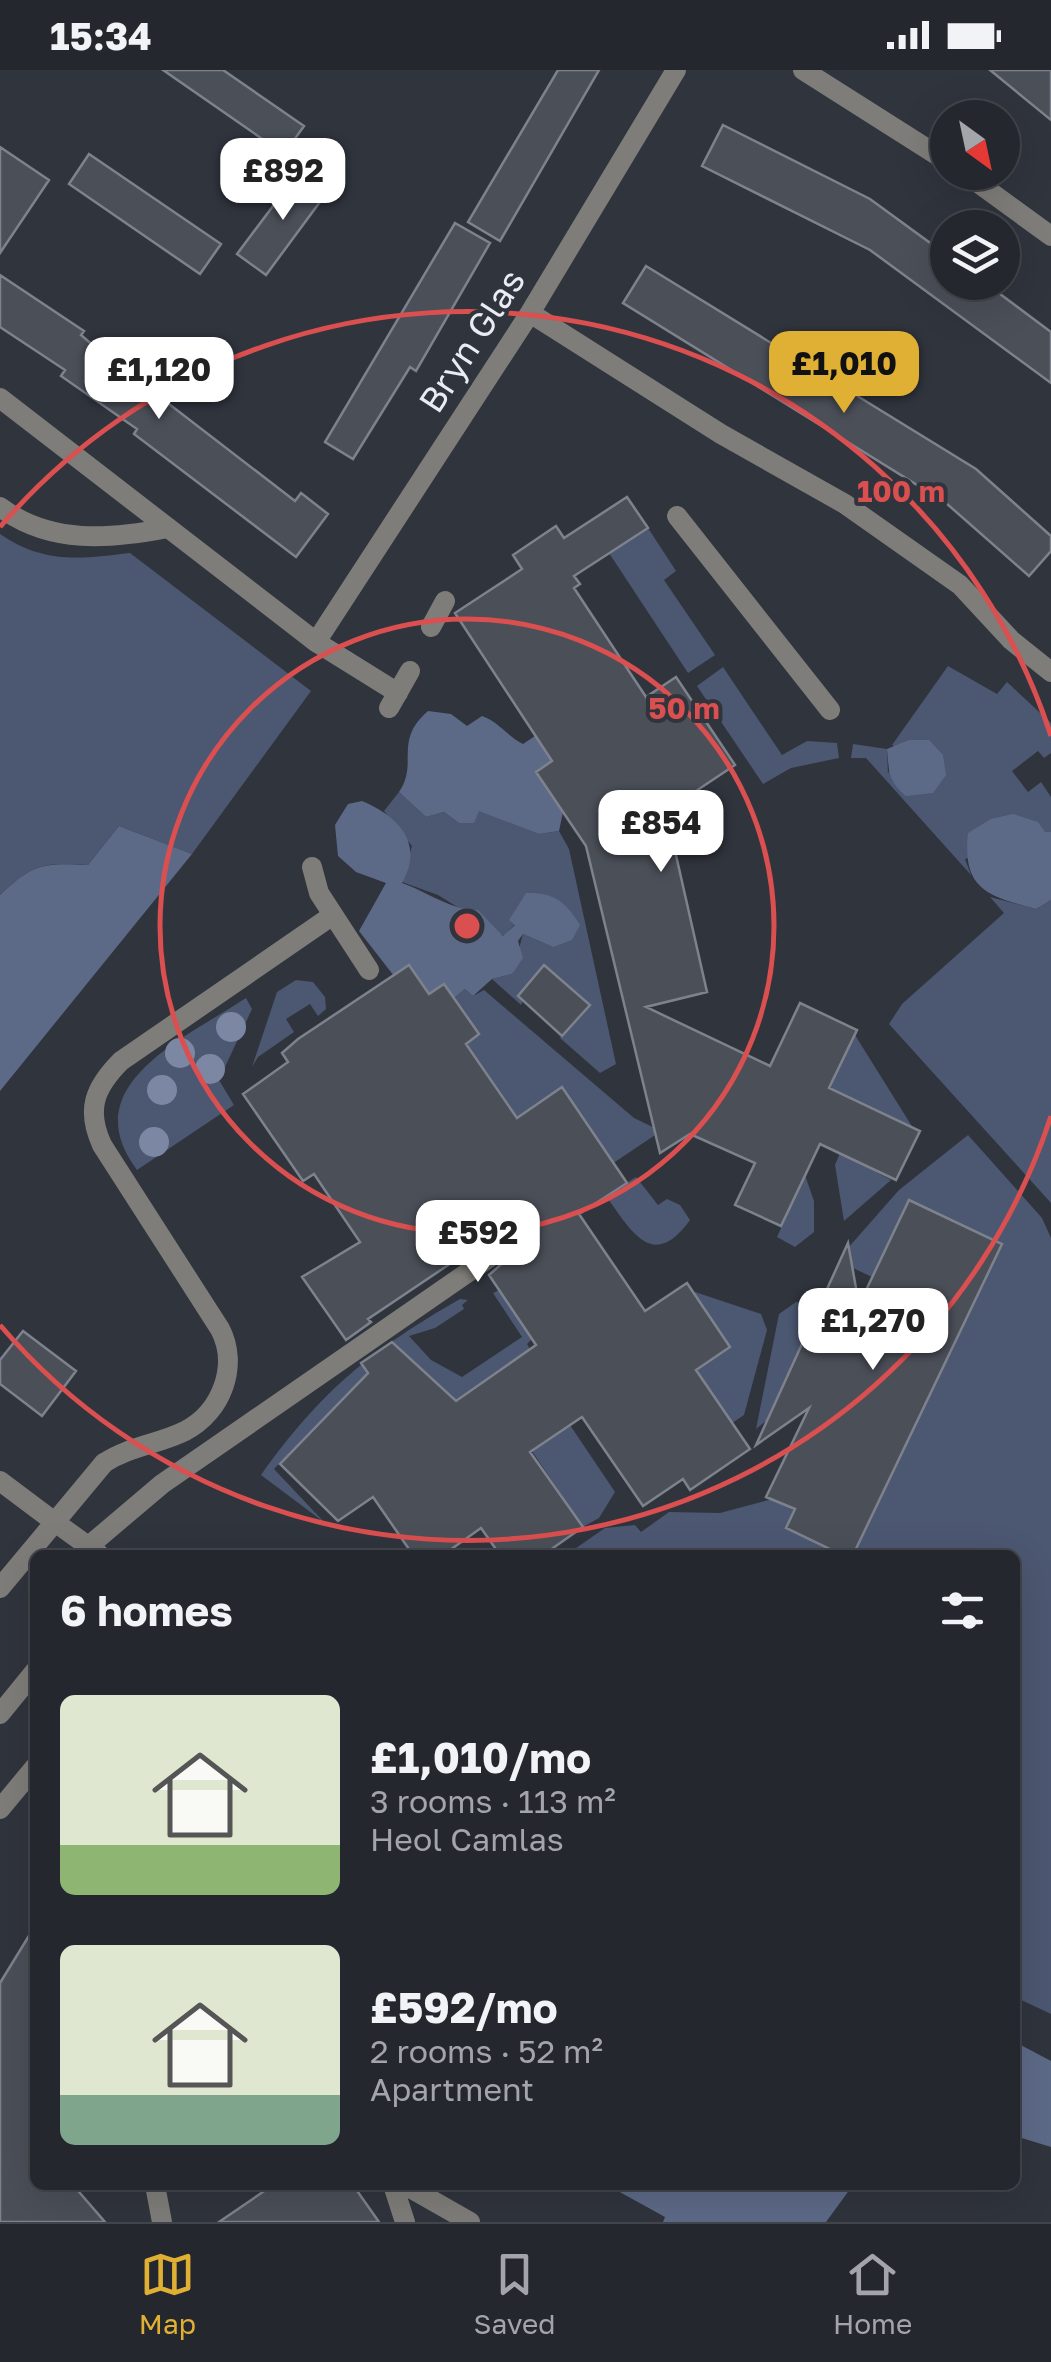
<!DOCTYPE html>
<meta charset="utf-8">
<style>
body{margin:0;font-family:"Golos Text",sans-serif;background:#30333a;color:#f1f3f6;height:100vh;display:flex;flex-direction:column;font-size:38px;white-space:nowrap}
*{box-sizing:border-box;margin:0}
p{font-size:32px;color:#a3a5aa}
.icon{flex:none;width:55px;height:55px;fill:none;stroke:currentColor;stroke-width:2;stroke-linecap:round;stroke-linejoin:round}
.map{position:relative;flex:1;overflow:hidden}
.drawer{position:absolute;left:30px;top:1480px;width:990px;height:640px;display:flex;flex-direction:column;background:#24272e;border-radius:15px;box-shadow:0 10px 40px #0002,0 0 0 2px #41444a}
.drawer>*{flex:none}
.needle{width:65px;rotate:147deg}
.buttons{position:absolute;left:930px;top:30px;display:grid;gap:20px}
.buttons a{display:grid;place-items:center;width:90px;height:90px;border-radius:50%;background:#24272e;box-shadow:0 10px 40px #0002,0 0 0 2px #41444a;font-size:50px}
.price{position:absolute;translate:-50% -85px;padding:0 22px;border-radius:20px;background:#fff;color:#222;font-size:32px;line-height:65px;filter:drop-shadow(0 2px 5px #0008)}
.price::after{content:'';position:absolute;left:50%;top:60px;width:30px;height:22px;margin-left:-15px;background:inherit;clip-path:polygon(0 0,100% 0,50% 100%)}
.price.active{background:#e0b034;color:#111}
ul{padding:0;list-style:none}
li{display:flex;align-items:center;gap:30px;height:250px;padding:0 30px}
li span{display:grid;place-items:center;flex:none;width:280px;height:200px;border-radius:15px;color:#555}
li>.icon{margin-inline-start:auto}
span .icon{width:120px;height:120px;fill:#fffc;stroke-width:1}
li b{font-size:42px}
h2{display:flex;justify-content:space-between;align-items:center;height:120px;padding:0 30px;font-size:42px}
.status{display:flex;justify-content:space-between;align-items:center;height:70px;padding:0 50px;background:#24272e;direction:ltr}
.status svg{height:28px;fill:currentColor}
.dock{display:flex;justify-content:space-around;align-items:center;height:140px;border-top:2px solid #41444a;background:#24272e;font-size:28px;color:#a3a5aa}
.dock a{display:grid;justify-items:center;gap:5px}
.dock .active{color:#e0b034}
.map>svg:first-child{display:block}
.green{fill:#4c5771}
.forest{fill:#5d6a87}
.building{fill:#4b4f58;stroke:#7e828d;stroke-width:2.5}
.lines{fill:none;stroke-linecap:round;stroke-linejoin:round}
.lane{stroke:#7f7d79;stroke-width:20}
.street{stroke:#7f7d79;stroke-width:20}
.tree{fill:#7c88a3}
.ring{fill:none;stroke:#da4f50;stroke-width:5}
.labels{text-anchor:middle;stroke-width:8;stroke-linejoin:round;paint-order:stroke}
.street-label{font-size:35px;fill:#e9ecf2;stroke:#30343d}
.centre{fill:#da4f50;stroke:#30343d;stroke-width:5}
.ring-label{font-size:30px;text-anchor:middle;font-weight:bold;fill:#da4f50;stroke:#30343d;stroke-width:8;stroke-linejoin:round;paint-order:stroke}
</style>
<div class="status"><b>15:34</b><svg viewBox="0 0 49 12"><path d="M0 12V9h3v3zM5 12V6h3v6zM10 12V3h3v9zM15 12V0h3v12zM26 1h20v11H26zM47 4h2v5h-2z"/></svg></div>
<div class="map">
<svg width="1051" height="2152" viewBox="0 0 1051 2152">
<rect width="100%" height="100%" fill="#30343d"/>
<!-- green -->
<path class="green" d="M648 458 676 501 664 510 715 585 688 603 609 483Z
M0 464C44 494 79 489 130 483L311 621 192 784 119 756 88 795C43 792 33 794 0 825Z
M948 596 997 624 1007 612 1051 653V683L1044 688 1038 681 1012 701 1028 722 1041 712 1051 727V762L965 789 971 805 866 688H851L853 674 887 679 888 704 896 677 892 675Z
M723 597 782 685 807 671 837 673 839 688 791 698 763 714 697 616Z
M399 722 426 747 444 742 459 753 479 740 539 764 559 761 569 779 616 994 600 1003 560 968 589 935 545 895 518 926 523 931 521 935 492 909 512 904 523 864 553 877 515 854 504 866 438 825 402 812 412 776 384 741Z
M990 827 1036 839 1051 830V1133L889 954 902 934 1004 843Z
M296 910 313 912 325 927 326 939 318 946 310 934 286 949 294 962 258 987 252 997 277 922Z
M465 919 473 926 484 920 634 1048 661 1061 566 1125 609 1086 562 1017 517 1048 466 974 478 964 454 928Z
M246 928 252 939 219 1010 234 1035 137 1100C73 1015 186 968 246 928Z
M855 965 913 1058 829 1018Z
M968 1065 1042 1148 1051 1168V1944L1015 1927V1485H853L1002 1174 936 1143 925 1165 898 1153 872 1207 851 1197 848 1178 899 1120Z
M840 1083 891 1110 844 1151 835 1095Z
M805 1105 814 1131V1162L795 1177 777 1167Z
M636 1107 658 1135 667 1129 680 1135 690 1150C653 1202 631 1161 606 1126Z
M499 1220 532 1269 527 1274 530 1279 485 1311 479 1353 395 1276 274 1399 325 1453 261 1405C321 1321 371 1280 460 1229L468 1230 462 1235 464 1239 435 1258 409 1266 431 1290 462 1307 522 1267 493 1223Z
M692 1221 761 1244 767 1260 744 1345 732 1353 696 1300 730 1277Z
M796 1232H821L766 1351 756 1359 779 1244Z
M570 1355 615 1422 599 1448 583 1457 532 1381Z
M772 1429 795 1441 787 1459 842 1485H566L605 1458 635 1455 641 1462 669 1442 720 1443Z"/>
<!-- forest -->
<path class="forest" d="M428 641 451 644 467 656 482 646C499 652 507 666 523 674L535 666 552 691 537 702 563 742 559 761 539 764 479 741 474 753H459L444 742 426 747 399 722C419 693 393 671 428 641Z
M909 670H929L943 685 946 705 933 723 906 726C888 711 889 701 887 679Z
M362 731C400 747 424 774 402 813 428 822 452 841 478 840L503 866 515 855 509 850 526 823C554 822 566 832 580 855L572 870 553 877 523 864 518 871 523 888 512 904 492 909 473 926 465 919 454 928 444 914 429 924 394 906 359 861 386 813 356 802 338 786 335 755 348 734Z
M1013 744 1038 752 1045 762H1051V830L1036 839C988 826 962 820 968 763L991 749Z
M119 756 192 784 0 1021V825C34 793 43 793 88 795Z
M1015 1972 1051 1991V2077L1015 2066Z
M607 2115H853L826 2152H663L665 2147Z"/>
<!-- building -->
<path class="building" d="M163 0H223L304 56 284 84Z
M558 0H599L500 171 468 152Z
M990 0H1051V50Z
M723 55 870 129 948 186V212H984L1051 262V313L870 180 702 96Z
M0 77 49 110 0 183Z
M89 84 221 174 200 204 69 114Z
M300 100 328 121 266 205 237 184Z
M455 153 490 173 416 301 410 297 353 389 325 372Z
M646 196 976 399 1051 466V481L1029 506 946 433 623 233Z
M0 205 84 261 81 265 95 277 295 431 301 423 328 444 296 487 134 364 137 359 61 306 65 300 0 257Z
M627 427 648 458 574 506 580 514 574 518 646 627 676 607 735 695 666 741 707 922 646 937 770 996 800 933 857 960 829 1018 920 1061 896 1110 820 1074 781 1156 735 1135 755 1093 690 1064 660 1083 586 776 536 702 552 691 455 543 522 499 513 485 556 456 564 468Z
M409 895 429 924 444 914 479 964 466 974 517 1048 562 1017 627 1113 579 1144 645 1241 687 1213 730 1277 696 1300 750 1379 690 1420 683 1409 643 1436 582 1347 530 1382 583 1457 543 1485H500L481 1458 443 1485H413L373 1427 338 1451 280 1394 368 1303 361 1293 392 1272 456 1331 536 1275 489 1205 506 1190 505 1178 498 1172 472 1179 368 1249 371 1252 346 1270 302 1207 360 1172 314 1104 303 1111 243 1024 288 992 282 983 298 969Z
M544 895 590 935 562 966 518 926Z
M909 1130 1002 1174 853 1485H842L786 1458 795 1439 766 1427 809 1338 756 1375 848 1173 859 1235Z
M23 1261 76 1301 42 1346 0 1314V1290Z
M35 1856V2115H73L105 2152H0V1913Z
M273 2115H353L379 2152H219Z"/>
<g class="lines">
<!-- lane -->
<path class="lane" d="M0 437C50 475 111 469 168 458
M677 446 830 640
M431 557 445 531
M316 572 398 623
M389 638 410 601
M312 797 319 823 369 900
M104 1393C130 1376 159 1374 185 1361 222 1342 239 1295 220 1259L102 1075C86 1040 94 1018 121 991L333 845
M52 1450 99 1484
M90 1475 162 1414 493 1185
M0 1644 35 1601
M0 1739 35 1697
M155 2115 162 2152
M393 2115 405 2152
M405 2115 470 2152"/>
<!-- street -->
<path class="street" d="M803 0 948 92
M963 102 1051 166
M530 243 721 364 845 434 960 515 1011 570 1051 602
M0 328 316 572 530 243 676 0
M0 1411 52 1450
M0 1518 104 1393"/>
</g>
<!-- trees -->
<g class="tree">
<circle cx="231" cy="957" r="15"/>
<circle cx="180" cy="983" r="15"/>
<circle cx="210" cy="999" r="15"/>
<circle cx="162" cy="1020" r="15"/>
<circle cx="154" cy="1072" r="15"/>
</g>
<!-- distance rings -->
<g class="ring">
<circle cx="467" cy="856" r="307"/>
<path d="M1051 1046A614 614 0 0 1 0 1255M0 457A614 614 0 0 1 1051 666"/>
</g>
<g class="labels">
<!-- street labels -->
<g class="street-label">
<text transform="translate(472 271) rotate(-57)" y="12">Bryn Glas</text>
</g>
</g>
<circle cx="467" cy="856" r="15" class="centre"/>
<g class="ring-label">
<text x="901" y="432">100 m</text>
<text x="684" y="649">50 m</text>
</g>
</svg>
<div class="buttons">
<a><svg class="needle" viewBox="-14 -14 28 28"><path d="M0-13l5 13h-10z" fill="#e53935"/><path d="M0 13l5-13h-10z" fill="#a3a5aa"/></svg></a>
<a><svg class="icon" aria-label="layers" viewBox="0 0 24 24"><path d="M12 4l9 5-9 5-9-5zM3 14l9 5 9-5"/></svg></a>
</div>
<b class="price" style="left:283px;top:153px">£892</b>
<b class="price active" style="left:844px;top:346px">£1,010</b>
<b class="price" style="left:159px;top:352px">£1,120</b>
<b class="price" style="left:661px;top:805px">£854</b>
<b class="price" style="left:478px;top:1215px">£592</b>
<b class="price" style="left:873px;top:1303px">£1,270</b>
<section class="drawer">
<h2>6 homes<svg class="icon" aria-label="filters" viewBox="0 0 24 24"><path d="M4 7h16M4 17h16"/><circle cx="9" cy="7" r="2"/><circle cx="15" cy="17" r="2"/></svg></h2>
<ul>
<li><span style="background:linear-gradient(#dfe7d0 75%,#8fb573 0)"><svg class="icon" aria-label="home" viewBox="0 0 24 24"><path d="M3 11l9-7 9 7M6 9v11h12V9"/></svg></span><div><b>£1,010/mo</b><p>3 rooms · 113 m²</p><p>Heol Camlas</p></div></li>
<li><span style="background:linear-gradient(#dfe7d0 75%,#7fa58c 0)"><svg class="icon" aria-label="home" viewBox="0 0 24 24"><path d="M3 11l9-7 9 7M6 9v11h12V9"/></svg></span><div><b>£592/mo</b><p>2 rooms · 52 m²</p><p>Apartment</p></div></li>
</ul>
</section>
</div>
<nav class="dock">
<a class="active"><svg class="icon" aria-label="map" viewBox="0 0 24 24"><path d="M3 6l6-2 6 2 6-2v14l-6 2-6-2-6 2zM9 4v14M15 6v14"/></svg>Map</a>
<a><svg class="icon" aria-label="saved" viewBox="0 0 24 24"><path d="M7 4h10v16l-5-4-5 4z"/></svg>Saved</a>
<a><svg class="icon" aria-label="home" viewBox="0 0 24 24"><path d="M3 11l9-7 9 7M6 9v11h12V9"/></svg>Home</a>
</nav>
